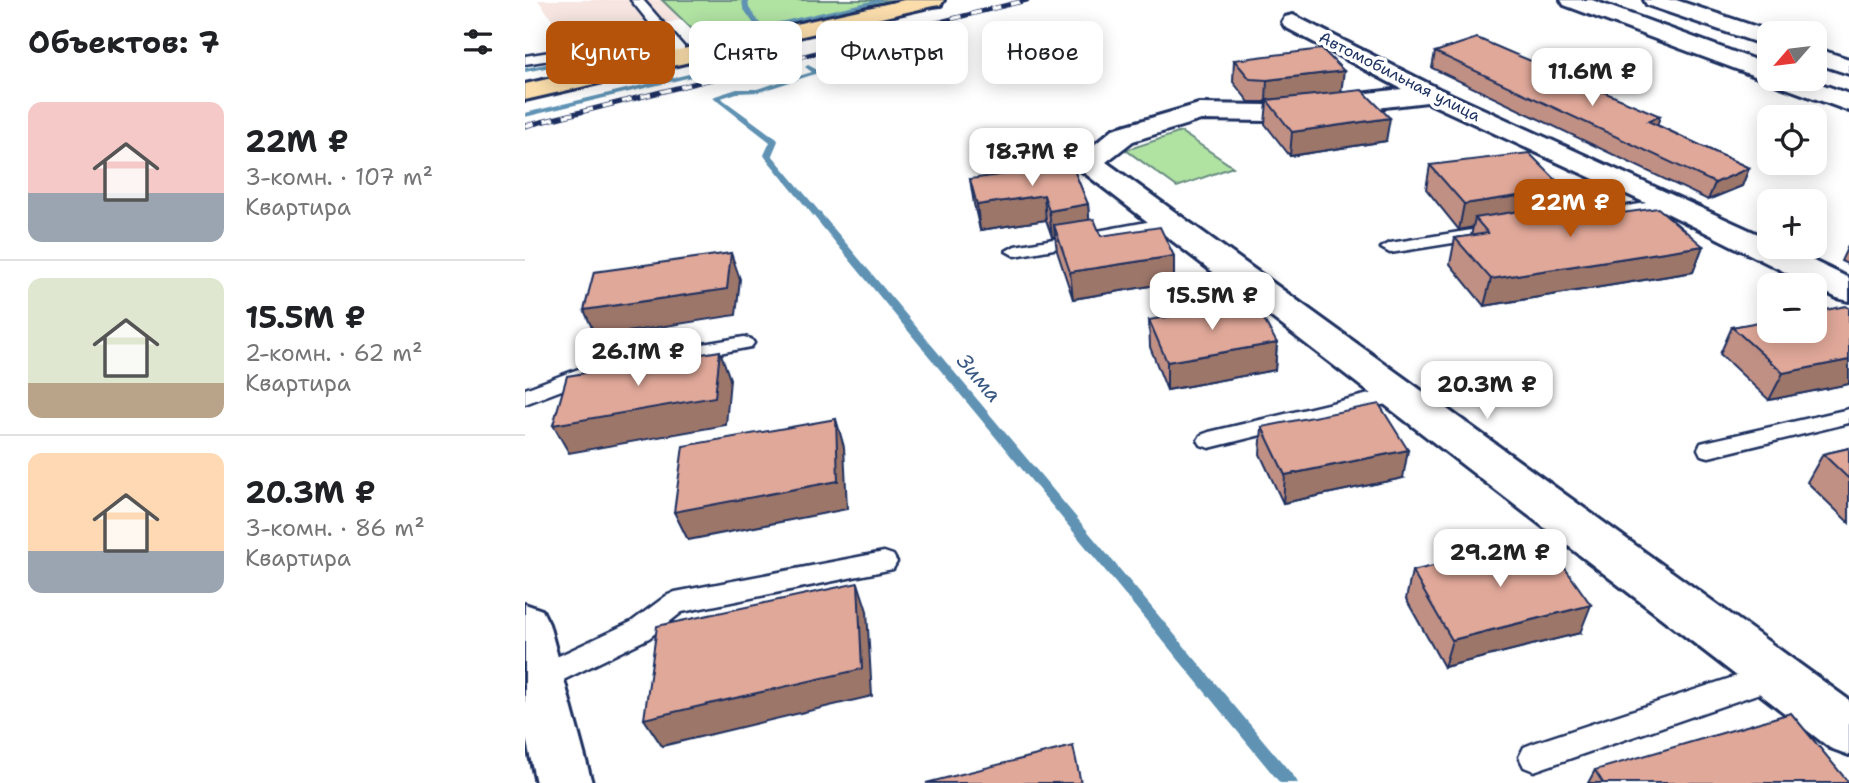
<!DOCTYPE html>
<html lang="ru">
<meta charset="utf-8">
<style>
body{margin:0;font-family:"Shantell Sans",sans-serif;background:#f6f6f6;color:#202124;height:100vh;display:flex;flex-direction:column;font-size:26px;white-space:nowrap}
*{box-sizing:border-box;margin:0}
p{font-size:23px;color:#757577}
.icon{flex:none;width:38px;height:38px;fill:none;stroke:currentColor;stroke-width:2;stroke-linecap:round;stroke-linejoin:round}
.map{position:relative;flex:1;overflow:hidden}
.details{display:flex;flex-direction:column;background:#fff;width:525px}
.details>*{flex:none}
.banner{position:absolute;left:21px;top:21px;width:665px;height:63px;display:flex;gap:14px}
.needle{width:46px;rotate:242deg}
.tools{position:absolute;left:1232px;top:21px;display:grid;gap:14px}
.tools a{display:grid;place-items:center;width:70px;height:70px;border-radius:14px;background:#fff;box-shadow:0 4px 18px #0003;font-size:35px}
.price{position:absolute;translate:-50% -60px;padding:0 16px;border-radius:14px;background:#fff;color:#222;font-size:23px;line-height:46px;filter:drop-shadow(0 2px 4px #0008)}
.price::after{content:'';position:absolute;left:50%;top:42px;width:21px;height:16px;margin-left:-10px;background:inherit;clip-path:polygon(0 0,100% 0,50% 100%)}
.price.active{background:#b45309;color:#fff}
ul{padding:0;list-style:none}
li{display:flex;align-items:center;gap:21px;height:175px;padding:0 28px}
li+li{border-top:2px solid #e0e0e0}
li span{display:grid;place-items:center;flex:none;width:196px;height:140px;border-radius:14px;color:#555}
li>.icon{margin-inline-start:auto}
span .icon{width:84px;height:84px;fill:#fffc;stroke-width:1}
li b{font-size:30px}
h2{display:flex;justify-content:space-between;align-items:center;height:84px;padding:0 28px;font-size:30px}
.chip{padding:0 24px;border-radius:14px;background:#fff;box-shadow:0 4px 18px #0003;font-size:24px;line-height:63px}
.chip.active{background:#b45309;color:#fff}
main{display:flex;flex:1;min-height:0}
.map>svg:first-child{display:block}
.built{fill:#f6e5e0}
.green{fill:#b0e2a2;stroke:#668880;stroke-width:2}
.lines{fill:none;stroke-linecap:round;stroke-linejoin:round}
.stream{fill:#5e92b3;fill-rule:evenodd}
.lane-casing{stroke:#1b2f5e;stroke-width:5}
.street-casing{stroke:#1b2f5e;stroke-width:6}
.primary-casing{stroke:#1b2f5e;stroke-width:6}
.lane{fill:#fff;fill-rule:evenodd}
.street{fill:#fff;fill-rule:evenodd}
.primary{fill:#faddab;fill-rule:evenodd}
.rail-casing{stroke:#1b2f5e;stroke-width:5}
.rail{stroke:#fff;stroke-width:3.5;stroke-dasharray:10;stroke-linecap:butt}
.wall{fill:#c19084;stroke:#1b2f5e;stroke-width:2}
.shaded-wall{fill:#9d766b;stroke:#1b2f5e;stroke-width:2}
.building{fill:#e0a899;stroke:#1b2f5e;stroke-width:2}
.labels{text-anchor:middle;stroke-width:7;stroke-linejoin:round;paint-order:stroke}
.far-street-label{font-size:16px;fill:#1b2f5e;stroke:#fff}
.water-label{font-size:21px;font-style:italic;fill:#375882;stroke:#fff}
</style>
<main>
<section class="details">
<h2>Объектов: 7<svg class="icon" aria-label="filters" viewBox="0 0 24 24"><path d="M4 7h16M4 17h16"/><circle cx="9" cy="7" r="2"/><circle cx="15" cy="17" r="2"/></svg></h2>
<ul>
<li><span style="background:linear-gradient(#f6c9c9 65%,#9aa5b1 0)"><svg class="icon" aria-label="home" viewBox="0 0 24 24"><path d="M3 11l9-7 9 7M6 9v11h12V9"/></svg></span><div><b>22M ₽</b><p>3-комн. · 107 m²</p><p>Квартира</p></div></li>
<li><span style="background:linear-gradient(#dfe7d0 75%,#b9a48a 0)"><svg class="icon" aria-label="home" viewBox="0 0 24 24"><path d="M3 11l9-7 9 7M6 9v11h12V9"/></svg></span><div><b>15.5M ₽</b><p>2-комн. · 62 m²</p><p>Квартира</p></div></li>
<li><span style="background:linear-gradient(#ffd9b3 70%,#9aa5b1 0)"><svg class="icon" aria-label="home" viewBox="0 0 24 24"><path d="M3 11l9-7 9 7M6 9v11h12V9"/></svg></span><div><b>20.3M ₽</b><p>3-комн. · 86 m²</p><p>Квартира</p></div></li>
</ul>
</section>
<div class="map">
<svg width="1324" height="783" viewBox="0 0 1324 783">
<rect width="100%" height="100%" fill="#fff"/>
<filter id="ink" filterUnits="userSpaceOnUse"><feTurbulence type="fractalNoise" baseFrequency=".0143" numOctaves="2"/><feDisplacementMap in="SourceGraphic" scale="14" xChannelSelector="R" yChannelSelector="G"/><feConvolveMatrix kernelMatrix="1 2 1 2 8 2 1 2 1" color-interpolation-filters="sRGB"/></filter>
<g filter="url(#ink)">
<!-- built -->
<path class="built" d="M13 0H137L155 20 45 44Z"/>
<!-- green -->
<path class="green" d="M137 0H368L207 36 169 31Z
M656 132 708 167 652 187 601 150Z"/>
<g class="lines">
<!-- stream -->
<path class="stream" d="M217 0H223L224 8 237 26 351 0H362L236 31 168 39V37L170 36 231 27 218 8Z
M252 44H256L266 52 261 53 252 46Z
M106 48 109 50 108 51 0 72V68Z
M283 65 296 72 234 92 212 93 196 98 252 139 253 141 247 155 770 778 773 783H755L240 157 239 155 245 142 187 97 212 89H232L287 72 280 67Z
M189 68 191 69V71L0 117V113Z"/>
<!-- lane casing -->
<g class="lane-casing">
<path id="lane" d="M106 0H118L159 47V53H149L146 49 106 47 0 64V56L106 39 139 41Z
M508 150 563 157 571 162 563 167 503 158 500 155 503 152Z
M1147 199 1155 204 1153 208 1039 226 1031 221 1039 216Z
M644 218 653 223 650 227 490 256 481 251 490 246Z
M972 226 981 231 978 235 865 253 856 248 865 243Z
M219 337 226 339 229 343 226 347 76 375 0 404V389L72 362Z
M874 387 881 389 885 394 881 399 684 448 676 445 673 440 676 435 684 432Z
M1324 409V423L1184 457 1176 455 1173 449 1176 443 1184 441Z
M359 552 368 555 372 562 368 569 157 612 124 638 24 687 0 693V669L10 667 106 622 141 596 150 592Z
M1248 664 1258 667 1262 676 1258 685 1009 771 999 767 994 757 999 747 1009 743Z"/>
</g>
<!-- street casing -->
<g class="street-casing">
<path id="street" d="M1036 0H1067L1244 65V79H1282L1324 94V111L1250 84 1247 80 1235 78 1039 5Z
M1119 0H1151L1250 33H1244V46L1236 44 1122 5Z
M768 15 914 89 1244 239V247H1259L1324 278V301L1312 298 1136 210 902 102 741 121 676 120 608 141 581 162 1324 700V755L1305 748 553 168 549 162 588 129 674 104 741 105 877 89 760 27 757 22 760 17Z
M1290 48 1324 59V74L1290 63Z
M0 604 17 610 24 624 67 783H11L0 733Z"/>
</g>
<!-- primary casing -->
<g class="primary-casing">
<path id="primary" d="M379 0H419L416 5 408 6 0 100V84Z"/>
</g>
<!-- lane -->
<use href="#lane" class="lane"/>
<!-- street -->
<use href="#street" class="street"/>
<!-- primary -->
<use href="#primary" class="primary"/>
<!-- rail casing -->
<g class="rail-casing">
<path id="rail" d="M0 126 502 0"/>
</g>
<!-- rail -->
<use href="#rail" class="rail"/>
</g>
<!-- wall -->
<path class="wall" d="M910 52 1135 116 1132 125 1224 168 1217 186 1183 200 907 68Z
M709 60 817 92 861 141 765 156 740 124 742 102H724L708 82Z
M905 165 1036 205 1068 217 1178 246 1168 272 959 306 925 264 930 238 946 236 948 227 934 230 901 189Z
M445 179 563 204 564 219 576 236 649 256V282L548 299 532 251 530 236 527 237 521 220 455 230 449 204Z
M1324 244V265L1316 261Z
M1324 308V384L1244 400 1195 354 1207 327Z
M624 320 752 343 750 370 642 390 625 347Z
M737 427 878 478 758 503 735 454Z
M1324 448V523L1282 482 1298 454Z
M887 571 1055 633 919 667 881 599Z
M1070 770 1324 783H1063Z"/>
<!-- shaded-wall -->
<path class="shaded-wall" d="M819 71 816 93 742 100 741 102 742 80Z
M1135 116 1130 133 1123 121Z
M865 118 861 141 765 156 767 132Z
M1224 168 1217 186 1183 200 1190 183Z
M1040 189 1033 214 950 218 948 227 934 230 939 204Z
M519 195 521 220 455 230 452 205Z
M563 204 565 230 529 225 530 236 527 237 524 211Z
M1178 246 1168 272 959 306 966 279Z
M206 253 215 279 211 315 71 337 59 310Z
M649 256V282L548 299 545 272Z
M752 343 750 370 642 390V362Z
M195 351 205 379 201 425 44 453 28 425Z
M1324 360V384L1244 400 1258 373Z
M311 419 319 447 322 509 163 540 149 512Z
M883 450 878 478 758 503 760 475Z
M333 583 342 611 347 696 137 746 119 719Z
M1066 605 1055 633 919 667 927 640Z"/>
<!-- building -->
<path class="building" d="M952 38 1135 116 1123 121 1224 168 1190 183 910 52Z
M797 49 819 71 742 80 725 79 709 60Z
M837 90 865 118 767 132 742 100Z
M1004 153 1040 189 939 204 905 165Z
M547 165 563 204 524 211 519 195 452 205 445 179Z
M1053 202 1068 217 1133 208 1178 246 966 279 930 238 963 233 950 218Z
M569 219 576 236 635 227 649 256 545 272 529 225Z
M206 253 202 289 59 310 69 272Z
M729 302 752 343 642 362 624 320Z
M1321 306 1324 308V360L1258 373 1207 327 1244 320V331H1290V312Z
M195 351 190 397 28 425 42 376Z
M854 404 883 450 760 475 737 427Z
M311 419 313 481 149 512 158 446Z
M1324 448V479L1298 454Z
M1020 540 1066 605 927 640 887 571Z
M333 583 337 669 119 719 132 626Z
M1266 713 1324 783H1078L1070 770Z
M548 746 556 783H401Z"/>
</g>
<g class="labels">
<!-- far-street labels -->
<g class="far-street-label">
<text transform="translate(875 76) rotate(27)" y="6">Автомобильная улица</text>
</g>
<!-- water labels -->
<g class="water-label">
<text transform="translate(454 378) rotate(50)" y="7">Зима</text>
</g>
</g>
</svg>
<div class="tools">
<a><svg class="needle" viewBox="-14 -14 28 28"><path d="M0-13l5 13h-10z" fill="#e53935"/><path d="M0 13l5-13h-10z" fill="#757577"/></svg></a>
<a><svg class="icon" aria-label="locate" viewBox="0 0 24 24"><circle cx="12" cy="12" r="6"/><path d="M12 2v4M12 18v4M2 12h4M18 12h4"/></svg></a>
<a>+</a>
<a>−</a>
</div>
<b class="price" style="left:1067px;top:108px">11.6M ₽</b>
<b class="price" style="left:507px;top:188px">18.7M ₽</b>
<b class="price active" style="left:1045px;top:239px">22M ₽</b>
<b class="price" style="left:687px;top:332px">15.5M ₽</b>
<b class="price" style="left:113px;top:388px">26.1M ₽</b>
<b class="price" style="left:962px;top:421px">20.3M ₽</b>
<b class="price" style="left:975px;top:589px">29.2M ₽</b>
<div class="banner">
<a class="chip active">Купить</a>
<a class="chip">Снять</a>
<a class="chip">Фильтры</a>
<a class="chip">Новое</a>
</div>
</div>
</main>
